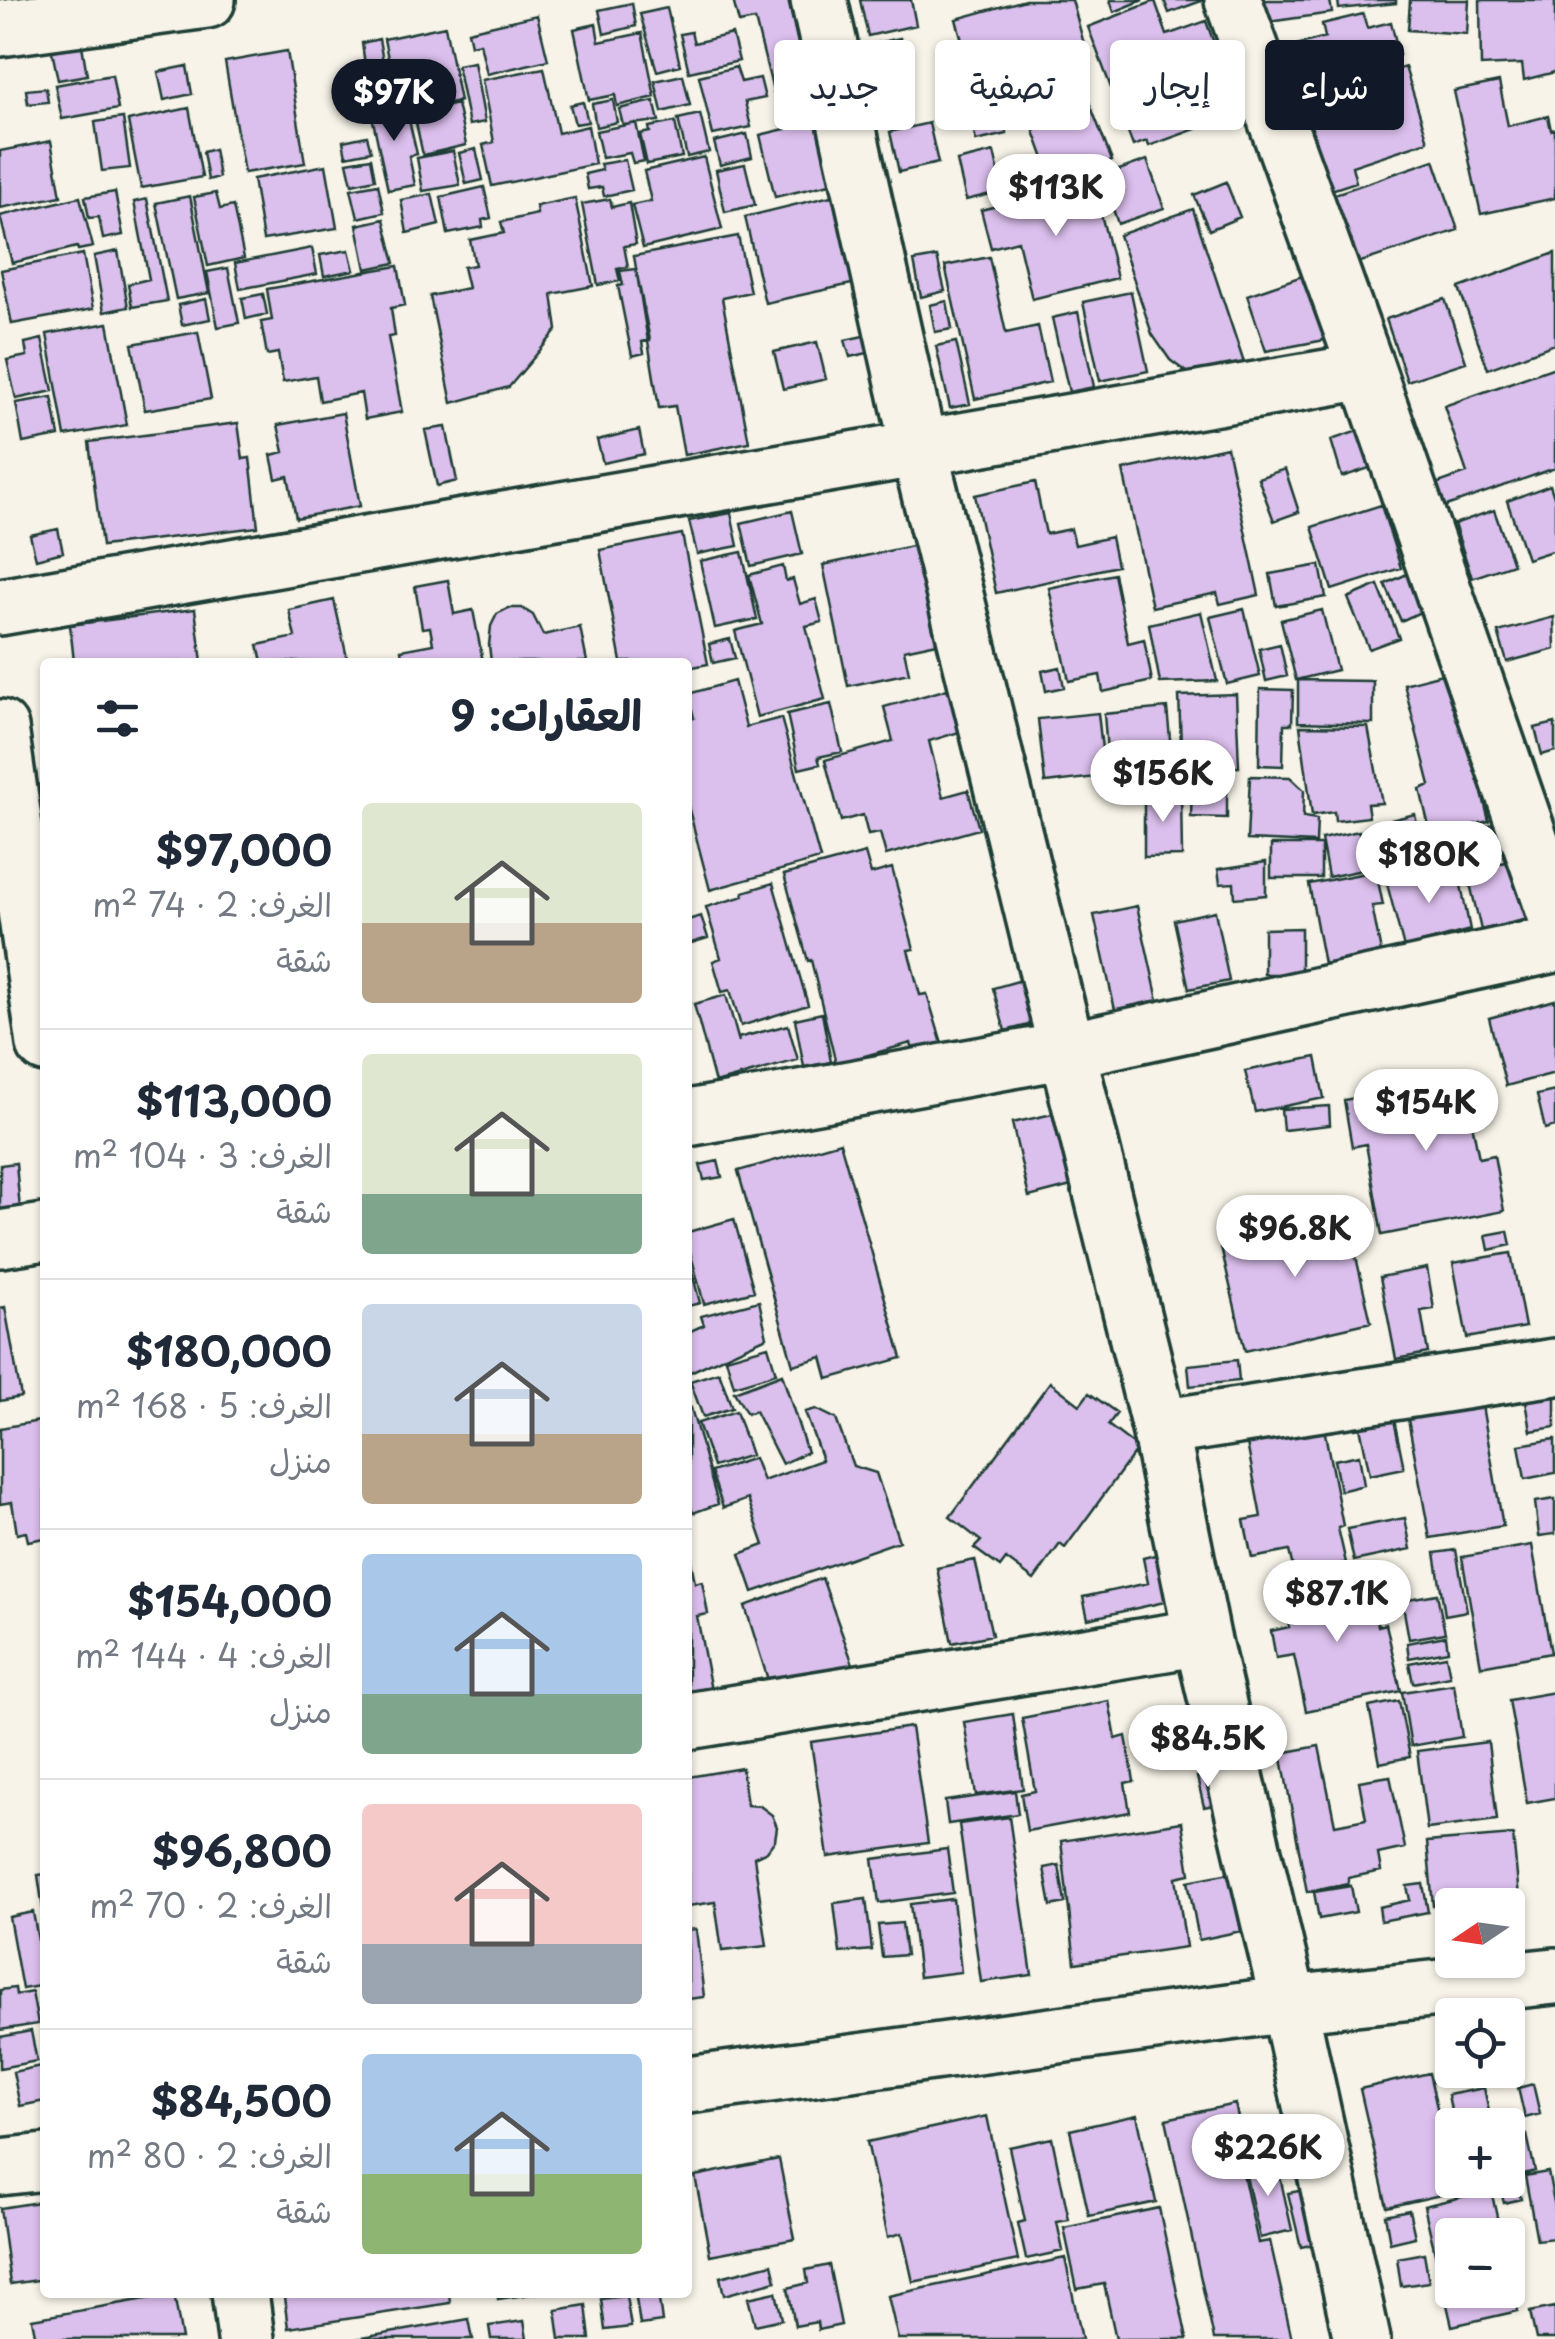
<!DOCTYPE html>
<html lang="ar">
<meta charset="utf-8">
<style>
body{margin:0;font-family:"Playpen Sans","Playpen Sans Arabic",sans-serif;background:#f6f6f7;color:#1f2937;direction:rtl;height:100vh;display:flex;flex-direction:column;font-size:38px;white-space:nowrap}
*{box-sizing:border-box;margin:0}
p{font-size:32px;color:#747a83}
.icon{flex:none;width:55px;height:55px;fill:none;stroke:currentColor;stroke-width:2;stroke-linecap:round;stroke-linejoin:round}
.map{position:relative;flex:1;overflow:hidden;direction:ltr}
.sheet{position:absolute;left:40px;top:658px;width:652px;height:1640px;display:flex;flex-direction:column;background:#fff;border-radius:10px;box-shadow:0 2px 8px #0004;direction:rtl}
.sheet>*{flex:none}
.guide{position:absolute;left:722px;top:40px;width:682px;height:90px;direction:rtl;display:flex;gap:20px}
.needle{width:65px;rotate:257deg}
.tools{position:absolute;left:1435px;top:1888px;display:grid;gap:20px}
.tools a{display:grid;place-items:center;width:90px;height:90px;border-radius:10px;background:#fff;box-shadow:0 2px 8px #0004;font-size:50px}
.price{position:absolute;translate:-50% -85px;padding:0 22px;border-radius:35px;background:#fff;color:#222;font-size:32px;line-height:65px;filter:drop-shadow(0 2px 5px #0008)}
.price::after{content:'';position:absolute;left:50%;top:60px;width:30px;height:22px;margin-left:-15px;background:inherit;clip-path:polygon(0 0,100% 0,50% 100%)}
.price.current{background:#111827;color:#fff}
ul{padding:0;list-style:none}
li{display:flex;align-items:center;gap:30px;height:250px;padding:0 50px}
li+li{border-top:2px solid #e0e1e3}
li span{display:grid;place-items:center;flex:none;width:280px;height:200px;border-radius:10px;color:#555}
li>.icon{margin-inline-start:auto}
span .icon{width:120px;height:120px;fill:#fffc;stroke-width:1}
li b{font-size:42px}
h2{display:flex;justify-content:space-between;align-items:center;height:120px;padding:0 50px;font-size:42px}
.chip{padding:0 35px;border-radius:10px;background:#fff;box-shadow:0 2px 8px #0004;font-size:35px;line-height:90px}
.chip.current{background:#111827;color:#fff}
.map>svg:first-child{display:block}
.building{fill:#dbbfed;stroke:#1f3d34;stroke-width:2.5}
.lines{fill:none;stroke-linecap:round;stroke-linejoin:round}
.street-casing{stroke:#1f3d34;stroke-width:62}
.street{stroke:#f7f3e8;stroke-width:55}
</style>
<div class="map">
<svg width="1555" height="2339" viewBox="0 0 1555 2339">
<rect width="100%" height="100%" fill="#f7f3e8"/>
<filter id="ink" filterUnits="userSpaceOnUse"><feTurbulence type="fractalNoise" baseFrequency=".01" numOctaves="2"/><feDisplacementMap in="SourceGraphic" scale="20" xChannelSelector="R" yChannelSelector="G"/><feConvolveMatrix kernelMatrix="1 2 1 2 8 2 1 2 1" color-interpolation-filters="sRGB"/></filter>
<g filter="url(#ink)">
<!-- building -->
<path class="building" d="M733 0H788L809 91 775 98 755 20 739 23Z
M860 0H911L916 25 868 36Z
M1025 0H1072L1087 55 975 87 956 19Z
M1110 0H1143L1114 12Z
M1164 0H1204L1169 13Z
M1261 0H1330L1332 13 1268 22Z
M1338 0H1396V3L1339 9Z
M1410 0H1469L1467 34 1408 30Z
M1480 0H1555V72L1524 80 1522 64 1481 66Z
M1155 1 1167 35 1206 21 1227 79 1235 75 1248 110 1149 146 1147 141 1133 146 1088 27Z
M632 3 636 26 604 34 599 10Z
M667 8 680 65 657 71 640 14Z
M1363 14 1367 28 1391 22 1399 55 1293 81 1286 48 1325 37 1322 24Z
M537 15 548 60 487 74 480 43 471 45 468 31Z
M596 24 599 42 642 33 655 97 617 106 615 95 589 100 574 29Z
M445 26 460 101 399 112 384 39Z
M691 32 694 43 732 34 739 61 689 72 680 34Z
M900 38 907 73 881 79 873 44Z
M379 39 383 61 365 65 362 43Z
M82 45 87 75 58 80 52 51Z
M287 51 305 163 244 173 225 62Z
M474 62 485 122 469 125 457 65Z
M1074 63 1112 161 1053 183 1017 85Z
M187 66 192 94 164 100 158 72Z
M736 67 741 82 760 78 765 98 745 102 751 127 713 135 699 76Z
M1405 67 1428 141 1352 166 1356 182 1316 195 1299 144 1315 138 1303 100Z
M544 68 558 133 588 126 595 164 492 186 483 145 494 142 482 80Z
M382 69 387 91 370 95 366 73Z
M112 75 118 109 62 119 55 85Z
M683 75 690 105 662 112 655 81Z
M1499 82 1508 126 1548 116 1551 130 1555 129V198L1481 214 1454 91Z
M46 88 48 102 28 104 26 90Z
M998 93 1007 134 976 141 967 100Z
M389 97 394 120 408 116 417 154 409 156 415 185 388 190 369 102Z
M613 100 617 122 596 127 592 104Z
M654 101 659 121 623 125 619 109Z
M583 102 588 122 575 124 570 105Z
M457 104 466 145 423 155 414 114Z
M189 108 202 177 141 188 128 121Z
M700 114 709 152 687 157 678 119Z
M123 118 130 168 102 171 95 122Z
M818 121 834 183 775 197 760 135Z
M675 122 682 157 647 164 640 134 650 132 649 127Z
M636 123 644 161 633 163 630 153 602 158 596 131Z
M929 123 938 163 899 172 890 132Z
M747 134 752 157 720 165 714 142Z
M367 136 371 151 346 156 343 141Z
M51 141 61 196 0 208V151Z
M214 149 219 177 208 180 203 152Z
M476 149 483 180 466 184 459 153Z
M453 151 460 185 423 191 417 158Z
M994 152 1003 191 966 200 957 161Z
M704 157 722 229 643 248 632 205 651 201 644 171Z
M371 158 375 179 352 184 347 162Z
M625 160 632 190 604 196 602 187 588 189 585 174 602 170 600 164Z
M1147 160 1164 208 1118 224 1102 176Z
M1434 160 1458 230 1355 264 1332 195Z
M745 164 755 205 725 212 716 170Z
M326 165 337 228 263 240 253 179Z
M1093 182 1117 278 1032 299 1018 241 991 248 981 210Z
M1226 182 1240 217 1209 230 1194 195Z
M378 184 384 212 358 218 351 189Z
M484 187 491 218 482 220 483 227 448 234 441 197Z
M115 192 123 235 103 239 99 217 89 218 85 197Z
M216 193 220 209 233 206 244 258 208 266 194 197Z
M432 194 439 225 407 233 401 200Z
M835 195 856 283 765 303 745 217Z
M190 196 209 293 176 299 156 203Z
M80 197 93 247 78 250 77 247 12 263 0 216Z
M575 198 593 286 552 294 557 330 509 387 452 403 430 296 468 288 463 267 475 265 470 240 504 233 501 222 537 214 536 206Z
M147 199 167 301 132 307 128 284 149 279 134 202Z
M610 199 612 207 629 203 636 244 624 246 628 267 617 269 620 281 598 285 582 204Z
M1193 209 1245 366 1223 373 1220 366 1198 373 1186 372 1170 360 1152 334 1119 235Z
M384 219 395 263 366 269 357 225Z
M738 236 750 292 722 298 749 442 684 455 675 406 659 408 634 256Z
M312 248 317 274 240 289 235 263Z
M349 250 354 270 324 276 320 255Z
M118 251 128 307 104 312 94 256Z
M1555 253V344L1488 369 1459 288Z
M83 254 93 309 12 324 1 270Z
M937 257 945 291 921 297 914 261Z
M989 257 1006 333 1038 326 1050 382 975 399 945 266Z
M398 266 405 305 391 308 395 336 388 337 402 412 365 419 361 393 320 401 316 376 283 382 278 353 267 355 261 322 272 320 267 289Z
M228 268 239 323 218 327 207 272Z
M636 269 650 340 642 342 644 353 632 356 618 286 623 285 620 271Z
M1308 274 1330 339 1266 351 1247 295Z
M1131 292 1148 371 1100 381 1083 302Z
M263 294 267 314 246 319 242 298Z
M206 299 210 319 182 325 178 305Z
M1445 299 1466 362 1407 381 1386 319Z
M947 301 952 329 935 332 930 305Z
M1078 312 1094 387 1069 392 1052 318Z
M108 323 127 425 65 436 47 334Z
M198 332 211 399 145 410 132 344Z
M868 335 872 352 850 357 845 340Z
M42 339 53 391 16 399 7 360 27 356 25 343Z
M817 342 826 379 783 389 774 352Z
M956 342 970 404 950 408 936 346Z
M1555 367V468L1435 510 1427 487 1467 473 1444 406Z
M52 397 59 436 23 443 16 403Z
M343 413 360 506 296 518 288 476 276 479 271 455 284 452 278 425Z
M238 423 243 459 250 458 258 527 102 546 89 442Z
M446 427 457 481 437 486 425 430Z
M1367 428 1379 465 1342 477 1331 440Z
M639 430 644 454 603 463 597 440Z
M1227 447 1259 595 1220 604 1217 593 1152 607 1123 470Z
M1285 469 1299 512 1274 521 1258 478Z
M1035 482 1046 534 1071 529 1075 545 1111 537 1117 566 996 593 975 495Z
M1550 485 1555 500V550L1527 559 1507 501Z
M1381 505 1401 568 1332 590 1312 527Z
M1494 510 1513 564 1472 578 1454 524Z
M792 511 802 554 751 566 741 523Z
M731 513 738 546 697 554 689 521Z
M58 529 63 552 36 559 30 535Z
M682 534 708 664 688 668V662H621L600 550Z
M921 544 942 642 904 650 909 673 848 686 823 565Z
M742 552 757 619 715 628 700 561Z
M1320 565 1326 597 1276 606 1270 574Z
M783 566 786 581 793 579 800 604 816 599 822 622 806 626 825 699 757 717 735 631 762 624 749 575Z
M1416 570 1431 607 1401 621 1385 584Z
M1114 574 1128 643 1144 639 1152 681 1103 692 1100 675 1069 681 1049 588Z
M448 580 454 614 473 610 483 662H403L401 650 433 644 430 627 422 628 415 586Z
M1378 585 1399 638 1369 649 1348 598Z
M334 600 348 662H262L258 645 295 637 289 610Z
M509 608H522L533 615 543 635 580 627 587 662H491L489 645 491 626 497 614Z
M195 609 202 662H74L70 625Z
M1244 609 1260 676 1227 684 1210 617Z
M1322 610 1337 670 1296 680 1281 620Z
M1201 612 1217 681 1160 683 1149 624Z
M1554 617 1555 649 1507 662 1498 632Z
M730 639 735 658 713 663 709 644Z
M1280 644 1287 676 1266 681 1259 649Z
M1060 667 1064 687 1046 691 1042 671Z
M1457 670 1468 737 1489 821 1431 835 1420 789 1430 785 1404 684Z
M1298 680 1373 681V724L1298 722Z
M734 681 746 727 781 718 820 859 710 890 688 806V720L694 718 688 694Z
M951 688 963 731 929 741 943 797 968 790 979 829 886 855 880 833 868 835 863 815 841 821 825 760 893 741 884 707Z
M1260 689 1293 690 1292 724H1284L1283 766 1259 765Z
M1236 694 1239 767 1182 770 1179 696Z
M831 704 842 752 818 757 820 764 799 769 787 714Z
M1167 708 1173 770 1109 777 1104 714Z
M1098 713 1105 776 1045 783 1038 719Z
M1555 723V751L1542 755 1535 728Z
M1300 726 1368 727 1382 803 1367 804 1369 817 1335 821 1334 812 1312 815Z
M1250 776 1290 777 1304 790 1303 817 1317 819 1316 843 1247 840Z
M1192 783 1227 784V818L1191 817Z
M1181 792 1182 856 1144 857V794Z
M1415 814 1420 838 1392 844 1387 821Z
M1511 820 1516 847 1468 857 1462 831Z
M1359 831 1367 869 1328 877 1321 839Z
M1271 845H1321V878H1271Z
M865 853 871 874 892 868 914 949 908 950 920 995 927 994 943 1047 914 1055 911 1043 836 1064 811 960 808 961 784 875Z
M1523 858 1537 917 1481 930 1467 871Z
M1266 862V895L1235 898 1234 883 1220 884 1218 869Z
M1457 865 1470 930 1404 948 1387 884Z
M1376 871 1383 905 1372 906 1381 952 1324 964 1309 884Z
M773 883 808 1005 741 1026 730 990 722 992 713 961 721 958 706 907 744 896 743 892Z
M1137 906 1158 1000 1115 1010 1094 915Z
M1215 911 1229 981 1189 989 1174 920Z
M701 916 708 938 688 944V920Z
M1301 928V974H1264V929Z
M1043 974 1055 1018 1005 1031 993 988Z
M726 995 739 1042 738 1038 788 1025 798 1060 715 1083 694 1004Z
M1555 1000V1073L1506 1086 1489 1018Z
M822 1013 831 1062 804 1067 795 1019Z
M1316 1057 1324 1098 1255 1112 1245 1071Z
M1479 1075 1486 1111 1470 1113 1479 1158 1494 1155 1504 1211 1382 1235 1366 1144 1352 1147 1344 1100Z
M1555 1091V1126L1545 1129 1537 1095Z
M1329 1106 1330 1125 1283 1130 1281 1109Z
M1057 1113 1075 1185 1029 1197 1012 1123Z
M840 1142 902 1358 828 1379 822 1357 793 1365 738 1171Z
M718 1161 722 1177 704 1180 700 1165Z
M16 1163 20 1210 0 1212V1165Z
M1345 1209 1371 1322 1245 1351 1219 1238Z
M734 1219 754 1291 704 1304 688 1244V1232Z
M1508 1231 1511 1245 1489 1250 1486 1235Z
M1511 1253 1525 1327 1467 1338 1453 1263Z
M688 1257 700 1303 688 1306Z
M1427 1268 1434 1309 1421 1311 1428 1353 1396 1359 1380 1277Z
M759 1301 767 1337 688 1373V1332L704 1325 701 1316Z
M5 1307 21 1397 0 1401V1308Z
M768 1346 776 1373 734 1386 726 1358Z
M1237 1360 1239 1381 1190 1386 1188 1365Z
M719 1372 732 1408 703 1417 690 1381Z
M782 1374 807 1452 782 1464 755 1411 747 1414 734 1392Z
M1050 1382 1080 1405 1089 1393 1117 1413 1108 1425 1138 1448 1065 1548 1060 1544 1034 1580 1006 1559 1000 1567 974 1548 981 1541 950 1517Z
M1555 1384V1427L1531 1431 1524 1389Z
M1481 1400 1503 1526 1430 1538 1407 1414Z
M691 1408 718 1504 693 1513 688 1500V1410Z
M816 1409 836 1419 853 1466 876 1473 899 1541 753 1592 740 1554 764 1545 748 1499 723 1508 711 1472 754 1458 763 1481 822 1460 805 1412Z
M1392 1410 1404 1468 1370 1475 1358 1417Z
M736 1411 751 1455 713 1467 698 1423Z
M45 1420V1538L28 1541 26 1532 17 1534 12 1502 0 1504V1428Z
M1323 1423 1343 1526 1338 1528 1346 1563 1294 1572 1289 1551 1252 1558 1244 1520 1261 1517 1246 1438Z
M1555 1439V1473L1525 1479 1519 1445Z
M1359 1455 1364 1485 1340 1491 1334 1460Z
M1555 1499V1534L1539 1536 1535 1502Z
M1405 1518 1411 1549 1354 1561 1347 1529Z
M688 1545 695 1583 702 1581 708 1614 697 1616 713 1701 688 1706Z
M1532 1545 1551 1653 1481 1666 1462 1557Z
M1456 1550 1467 1611 1445 1615 1435 1553Z
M1159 1554 1169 1601 1088 1619 1083 1597 1148 1583 1143 1558Z
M975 1560 992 1635 952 1643 937 1568Z
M1368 1577 1378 1626 1386 1624 1401 1691 1306 1711 1294 1655 1276 1658 1271 1631 1289 1627 1282 1595Z
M822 1578 853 1664 769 1683 745 1606Z
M1437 1594 1445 1633 1409 1639 1402 1600Z
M1446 1636 1448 1651 1409 1658 1407 1643Z
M1446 1656 1450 1676 1413 1683 1409 1663Z
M1454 1684 1462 1737 1411 1746 1402 1692Z
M1555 1692V1798L1527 1803 1509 1700Z
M1109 1701 1116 1739 1126 1736 1134 1781 1125 1783 1130 1812 1027 1831 1021 1794 1035 1791 1022 1718Z
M1399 1701 1410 1757 1380 1763 1369 1707Z
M1013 1714 1023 1789 976 1795 964 1722Z
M911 1727 928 1843 828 1857 811 1742Z
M1488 1742 1497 1820 1427 1829 1417 1751Z
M1319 1746 1335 1825 1366 1819 1359 1781 1390 1776 1405 1848 1378 1854 1381 1871 1348 1878V1884L1307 1892 1281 1753Z
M742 1768 747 1805 760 1806 772 1815 777 1827 775 1840 767 1851 754 1857 767 1946 722 1951 715 1902 688 1906V1777Z
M1212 1773 1218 1804 1204 1807 1197 1777Z
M1015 1791 1018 1814 948 1824 945 1801Z
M1009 1817 1032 1975 981 1982 959 1824Z
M1182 1822 1190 1874 1176 1877 1186 1947 1075 1963 1061 1841Z
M1513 1835 1519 1897 1433 1906 1427 1842Z
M947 1849 953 1893 879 1903 873 1859Z
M1059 1865 1065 1903 1051 1906 1044 1868Z
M1230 1873 1241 1931 1199 1940 1188 1881Z
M45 1874V1923L38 1875Z
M1423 1884 1428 1912 1381 1921 1379 1907 1410 1900 1407 1886Z
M1351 1886 1356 1912 1319 1919 1314 1892Z
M866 1899 872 1950 840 1953 834 1903Z
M953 1899 961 1972 919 1977 910 1904Z
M33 1912 38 1940 45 1939V1985L22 1989 9 1917Z
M902 1923 906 1955 882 1957 878 1925Z
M696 1929 704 1997 688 1999V1930Z
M15 1988 16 1995 32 1992 38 2024 0 2030V1990Z
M31 2031 37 2061 0 2068V2037Z
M45 2065V2101L20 2106 13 2072Z
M1429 2073 1449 2160 1452 2159V2180H1461L1463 2190 1387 2207 1360 2089Z
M1533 2084 1540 2114 1525 2118 1518 2088Z
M1484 2088 1492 2125H1454L1448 2095Z
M1235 2104 1247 2158 1240 2160 1258 2243 1270 2241 1292 2339H1214L1166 2119Z
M1137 2115 1156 2202 1089 2216 1070 2130Z
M987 2116 1018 2260 913 2282 902 2233 888 2237 867 2142Z
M1527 2135 1535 2171 1508 2178V2139Z
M1052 2138 1069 2220 1057 2222 1063 2251 1026 2259 1018 2223 1025 2221 1009 2147Z
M779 2159 795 2239 710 2255 695 2176Z
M1276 2159 1292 2230 1260 2238 1244 2167Z
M1548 2172 1555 2207V2238L1537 2240 1525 2176Z
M1465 2180H1495L1497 2188 1469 2195Z
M1517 2184 1521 2199 1504 2203 1500 2188Z
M1310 2189 1319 2243 1301 2247 1288 2193Z
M1491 2190 1501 2235H1452V2290H1508V2262L1518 2311 1452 2326 1424 2206Z
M45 2201V2279L10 2284 0 2208Z
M1159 2208 1187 2339H1116L1104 2284 1077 2289 1064 2228Z
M1409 2210 1415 2237 1390 2243 1385 2215Z
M1424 2253 1429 2282 1401 2286 1397 2258Z
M1065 2258 1082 2339H898L888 2296Z
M772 2264 776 2281 724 2295 720 2277Z
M829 2265 841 2325 818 2330 817 2322 795 2326 788 2288 808 2283 806 2270Z
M299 2292H449L450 2303 288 2328 284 2297Z
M497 2292H544L498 2299Z
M635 2292H658L662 2322 640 2325Z
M776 2292 782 2319 755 2325 748 2298Z
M174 2294 182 2339H36L32 2319Z
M626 2296 631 2327 605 2330 601 2299Z
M586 2305 590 2339H560L556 2310Z
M1555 2307V2339H1536L1530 2312Z
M469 2319 473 2339H356Z
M524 2321 527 2339H491L489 2326Z"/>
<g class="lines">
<!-- street casing -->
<g class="street-casing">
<path id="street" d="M819 0 919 449 1160 1428 1202 1637 1289 2004 1362 2339
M1233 0 1367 371 1555 912
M0 28 207 0
M0 607 1367 371
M0 728 45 1044
M688 1118 1068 1050 1555 944
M0 1239 45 1232
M1160 1428 1555 1367
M688 1721 1202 1637
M688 2085 1289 2004 1555 1976
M0 2167 45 2162
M240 2292 246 2339"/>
</g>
<!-- street -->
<use href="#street" class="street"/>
</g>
</g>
</svg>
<div class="tools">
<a><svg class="needle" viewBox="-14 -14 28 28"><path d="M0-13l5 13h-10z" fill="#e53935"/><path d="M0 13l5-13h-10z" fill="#747a83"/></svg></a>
<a><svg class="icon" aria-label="locate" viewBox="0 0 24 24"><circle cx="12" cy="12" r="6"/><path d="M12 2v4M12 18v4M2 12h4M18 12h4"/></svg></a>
<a>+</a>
<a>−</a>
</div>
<b class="price current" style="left:394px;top:144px">$97K</b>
<b class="price" style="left:1056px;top:239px">$113K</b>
<b class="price" style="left:1163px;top:825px">$156K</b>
<b class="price" style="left:1429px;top:906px">$180K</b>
<b class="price" style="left:1426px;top:1154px">$154K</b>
<b class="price" style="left:1295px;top:1280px">$96.8K</b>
<b class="price" style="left:1337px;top:1645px">$87.1K</b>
<b class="price" style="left:1208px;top:1790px">$84.5K</b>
<b class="price" style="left:1268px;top:2199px">$226K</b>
<div class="guide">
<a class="chip current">شراء</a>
<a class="chip">إيجار</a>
<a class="chip">تصفية</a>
<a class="chip">جديد</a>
</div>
<section class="sheet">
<h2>العقارات: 9<svg class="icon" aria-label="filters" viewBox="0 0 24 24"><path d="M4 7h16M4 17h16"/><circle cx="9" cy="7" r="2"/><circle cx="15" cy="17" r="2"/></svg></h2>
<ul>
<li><span style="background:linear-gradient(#dfe7d0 60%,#b9a48a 0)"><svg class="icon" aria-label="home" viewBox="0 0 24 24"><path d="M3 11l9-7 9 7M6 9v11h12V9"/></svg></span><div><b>$97,000</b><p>الغرف: 2 · 74 m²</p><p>شقة</p></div></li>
<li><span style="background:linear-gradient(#dfe7d0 70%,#7fa58c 0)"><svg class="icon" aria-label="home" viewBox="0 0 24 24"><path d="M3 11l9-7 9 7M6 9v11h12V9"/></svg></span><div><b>$113,000</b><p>الغرف: 3 · 104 m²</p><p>شقة</p></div></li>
<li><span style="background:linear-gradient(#c9d6e8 65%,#b9a48a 0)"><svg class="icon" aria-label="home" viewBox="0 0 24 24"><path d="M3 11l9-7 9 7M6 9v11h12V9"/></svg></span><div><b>$180,000</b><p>الغرف: 5 · 168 m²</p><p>منزل</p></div></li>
<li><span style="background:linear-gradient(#a9c7e8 70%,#7fa58c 0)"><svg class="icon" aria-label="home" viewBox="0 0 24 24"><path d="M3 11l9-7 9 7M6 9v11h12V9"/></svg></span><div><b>$154,000</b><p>الغرف: 4 · 144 m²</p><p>منزل</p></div></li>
<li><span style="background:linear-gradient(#f6c9c9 70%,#9aa5b1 0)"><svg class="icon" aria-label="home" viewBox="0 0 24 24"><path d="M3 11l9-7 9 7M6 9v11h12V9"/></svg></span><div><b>$96,800</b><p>الغرف: 2 · 70 m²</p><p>شقة</p></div></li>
<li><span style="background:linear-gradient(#a9c7e8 60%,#8fb573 0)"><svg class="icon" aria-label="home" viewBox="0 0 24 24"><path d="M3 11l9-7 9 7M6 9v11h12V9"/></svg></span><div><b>$84,500</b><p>الغرف: 2 · 80 m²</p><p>شقة</p></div></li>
</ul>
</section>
</div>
